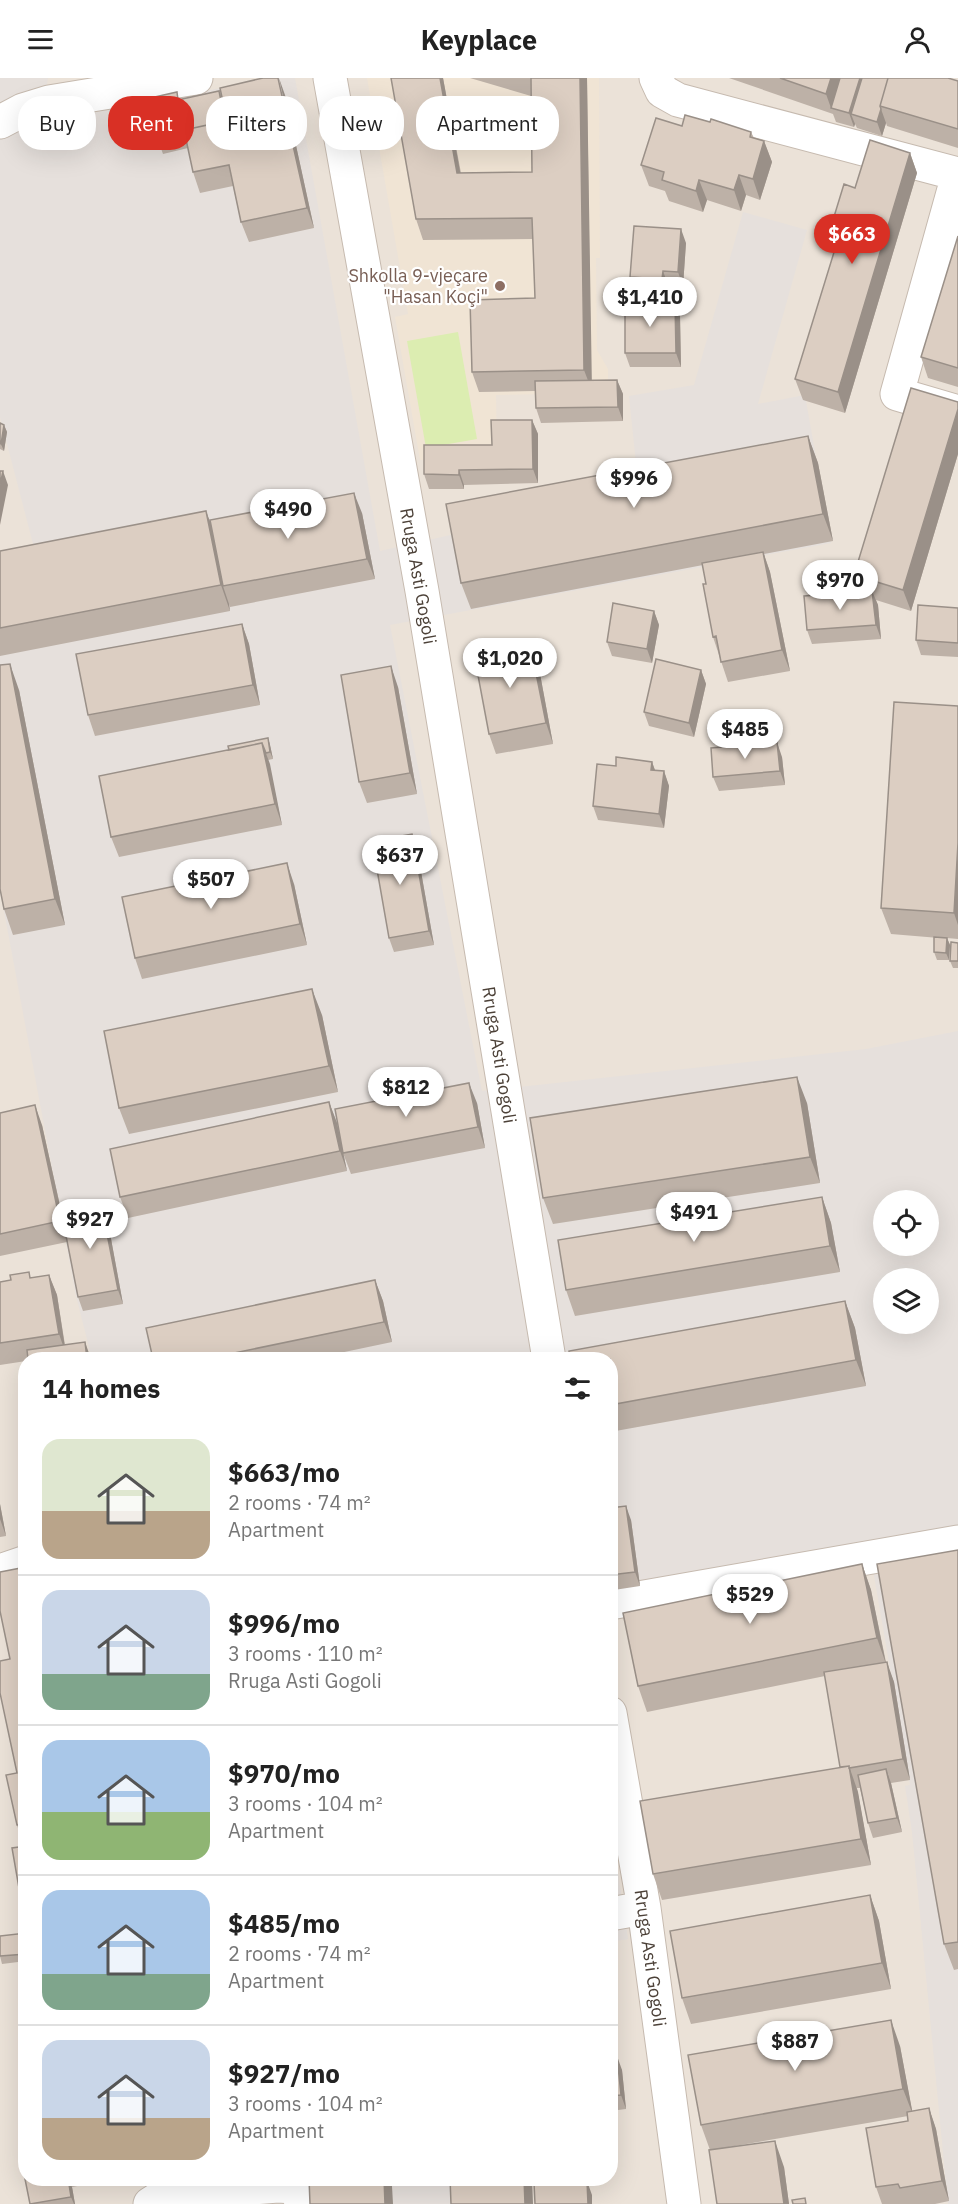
<!DOCTYPE html>
<meta charset="utf-8">
<style>
body{margin:0;font-family:"IBM Plex Sans",sans-serif;background:#f2f2f2;color:#222;height:100vh;display:flex;flex-direction:column;font-size:22px;white-space:nowrap}
*{box-sizing:border-box;margin:0}
p{font-size:20px;color:#767676}
.icon{flex:none;width:33px;height:33px;fill:none;stroke:currentColor;stroke-width:2;stroke-linecap:round;stroke-linejoin:round}
.map{position:relative;flex:1;overflow:hidden}
.drawer{position:absolute;left:18px;top:1274px;width:600px;height:834px;display:flex;flex-direction:column;background:#fff;border-radius:24px;box-shadow:0 6px 24px #0002}
.drawer>*{flex:none}
.banner{position:absolute;left:18px;top:18px;width:600px;height:54px;display:flex;gap:12px}
.controls{position:absolute;left:873px;top:1112px;display:grid;gap:12px}
.controls a{display:grid;place-items:center;width:66px;height:66px;border-radius:50%;background:#fff;box-shadow:0 6px 24px #0002;font-size:30px}
.price{position:absolute;translate:-50% -51px;padding:0 14px;border-radius:21px;background:#fff;color:#222;font-size:20px;line-height:39px;filter:drop-shadow(0 2px 3px #0008)}
.price::after{content:'';position:absolute;left:50%;top:36px;width:18px;height:14px;margin-left:-9px;background:inherit;clip-path:polygon(0 0,100% 0,50% 100%)}
.price.selected{background:#d93025;color:#fff}
ul{padding:0;list-style:none}
li{display:flex;align-items:center;gap:18px;height:150px;padding:0 24px}
li+li{border-top:2px solid #e0e0e0}
li span{display:grid;place-items:center;flex:none;width:168px;height:120px;border-radius:18px;color:#555}
li>.icon{margin-inline-start:auto}
span .icon{width:72px;height:72px;fill:#fffc;stroke-width:1}
li b{font-size:26px}
h2{display:flex;justify-content:space-between;align-items:center;height:72px;padding:0 24px;font-size:26px}
.pill{padding:0 21px;border-radius:24px;background:#fff;box-shadow:0 6px 24px #0002;font-size:21px;line-height:54px}
.pill.selected{background:#d93025;color:#fff}
header{display:flex;justify-content:space-between;align-items:center;height:78px;padding:0 24px;background:#fff;font-size:27px;font-weight:700}
.map>svg:first-child{display:block}
.residential{fill:#ebe2d8;fill-rule:evenodd}
.industrial{fill:#e6e0dc;fill-rule:evenodd}
.education{fill:#f0e4d4}
.green{fill:#dcedb1}
.lines{fill:none;stroke-linecap:round;stroke-linejoin:round}
.minor-casing{stroke:#c6baaf;stroke-width:35}
.minor{stroke:#fff;stroke-width:33}
.wall{fill:#bdb1a7}
.shaded-wall{fill:#9a9088}
.building{fill:#dccec2;stroke:#9a9088;stroke-width:1.5}
.education-dot{fill:#8d6e63;stroke:#fff;stroke-width:2}
.labels{text-anchor:middle;stroke-width:4.5;stroke-linejoin:round;paint-order:stroke}
.education-label{font-size:18px;fill:#785e54;stroke:#fff;text-anchor:end}
.street-label{font-size:18px;fill:#4c4138;stroke:#fff}
</style>
<header><svg class="icon" aria-label="menu" viewBox="0 0 24 24"><path d="M4 6h16M4 12h16M4 18h16"/></svg>Keyplace<svg class="icon" aria-label="person" viewBox="0 0 24 24"><circle cx="12" cy="8" r="4"/><path d="M4 21q1-7 8-7t8 7"/></svg></header>
<div class="map">
<svg width="958" height="2126" viewBox="0 0 958 2126">
<rect width="100%" height="100%" fill="#f6f1eb"/>
<!-- residential -->
<path class="residential" d="M0 0H958V2126H0ZM884 1122H928V1167H884ZM884 1200H928V1245H884ZM26 1281H610V2100H26Z"/>
<!-- industrial -->
<path class="industrial" d="M0 0H48L41 45 273 0H295L380 473 639 414 629 318 694 307 743 134 807 152 758 326 805 317 831 465 390 547 482 1013 866 971 958 953V2126H948L912 1754 905 1708 910 1707 872 1486 611 1538 610 1281H92L76 1218 0 812V492L38 485 0 339ZM884 1122H928V1167H884ZM884 1200H928V1245H884Z
M610 1743 628 1861 611 1864H610Z
M277 2100H527L528 2126H278Z"/>
<!-- education -->
<path class="education" d="M367 0H599L600 180H596L597 272 608 291V315L496 317 497 381 420 382 395 239 408 236Z"/>
<!-- green -->
<path class="green" d="M458 254 477 361 426 370 407 263Z"/>
<g class="lines">
<!-- minor casing -->
<g class="minor-casing">
<path id="minor" d="M330 0 422 513 549 1281
M656 0 662 13 678 22 958 96
M0 44 23 32 49 24 196 0
M958 97 897 316 958 334
M0 1493 26 1484
M610 1525 958 1464
M610 1635 644 1830 684 2126
M610 1836 644 1830
M150 2126 164 2117 278 2108 294 2109 303 2126"/>
</g>
<!-- minor -->
<use href="#minor" class="minor"/>
</g>
<!-- wall -->
<path class="wall" d="M443 0 461 95 532 94 531 18 470 0H587L591 302H617L623 316V343L541 345 536 330 535 313 479 314 472 294 535 220 533 161 423 162 416 141Z
M729 0H948L958 3V70L887 48 886 45 882 58 857 50 855 46 854 49 836 44 833 36Z
M285 17 314 150 249 164 241 144 233 108 200 115 193 94 188 70 163 76 158 62 180 22 224 27Z
M710 44 751 54 754 60 764 63 772 84 760 122 746 117 741 133 707 122 703 134 669 123 665 113 649 108 641 87 682 48Z
M910 75 917 95 845 335 803 322 795 301 835 171 829 155 855 110Z
M958 158V309L928 300 921 279Z
M686 165 683 208 668 207V215L636 213 630 199Z
M680 238 681 289H630L625 275Z
M958 324V376L911 533 876 522 878 527 881 561 812 566 807 552 860 514 854 497Z
M532 342 538 356V405L464 407V411H429L424 396 492 367Z
M0 345 4 347 7 354 4 373 0 371Z
M808 358 818 385 833 463 764 476 770 494 790 593 728 604 713 559 706 506 703 487 471 531 461 505Z
M362 435 375 501 230 529 229 526 230 533 0 578V473L211 445Z
M958 530V579L921 577 916 562Z
M654 533 659 547 652 585 612 578 607 564Z
M242 546 249 566 260 627 95 658 88 637Z
M538 585 553 666 496 676 489 656Z
M701 592 706 606 694 659 649 648 644 634Z
M398 609 417 716 367 725 359 704Z
M19 612 65 847 13 857 4 831Z
M958 628V861L947 860 950 867 949 882H937L934 874 939 860 891 856 881 830Z
M268 660 270 667 273 681 268 682 282 747 119 779 111 759 229 672Z
M782 679 785 707 719 713 713 699Z
M652 684 655 692 664 693 669 708 664 750 598 742 593 728 616 688Z
M412 756 417 771 434 867 394 874 389 860Z
M294 806 307 867 142 901 135 880Z
M958 865V890H953L950 883Z
M322 937 338 1014 129 1056 119 1030Z
M329 1024 337 1045 347 1093 128 1140 120 1119Z
M477 1025 485 1070 351 1096 343 1075Z
M807 1025 820 1105 553 1146 543 1120Z
M0 1035 42 1047 66 1154 101 1125 107 1139 123 1226 83 1233 78 1219 67 1164 0 1178Z
M822 1119 831 1145 840 1194 575 1238 566 1212Z
M49 1197 57 1217 65 1267 90 1278 91 1281H26V1283L0 1287V1204Z
M375 1202 383 1223 392 1264 311 1281H153Z
M845 1223 855 1250 866 1308 610 1354V1281Z
M0 1426 6 1458 0 1459Z
M610 1430 631 1442 640 1508 614 1512 610 1503Z
M958 1472V1891L954 1892 944 1866Z
M862 1486 871 1512 886 1584 894 1604 910 1702 891 1705 902 1754 873 1760 868 1745 860 1710H857L871 1787 662 1822 653 1796 840 1689 825 1598 647 1634 638 1608Z
M26 1489V1830H25L20 1816 24 1768 17 1747V1695L10 1581Z
M870 1817 879 1843 891 1911 691 1946 682 1920Z
M26 1855V1883L2 1886 0 1878Z
M900 1968 912 2033 929 2030 936 2051 949 2123 935 2126H882L876 2109 908 2043V2038L723 2070 784 2089 789 2126H717L710 2072 701 2047Z
M610 1979 622 1992 626 2031 610 2033Z
M26 2100H87L88 2106 72 2109 75 2126H30Z"/>
<!-- shaded-wall -->
<path class="shaded-wall" d="M279 0 285 17 314 150 307 130Z
M440 0H443L464 115 457 95Z
M580 0H587L592 313 584 292Z
M831 0H845L831 30 826 16Z
M860 0H870L851 36 855 46 854 49 849 35Z
M219 13 224 27 231 61 226 47Z
M881 31 886 45 882 58 877 44Z
M764 63 772 84 760 122 753 101Z
M910 75 917 95 845 335 838 314Z
M739 97 746 117 741 133 734 112Z
M699 102 707 122 703 134 696 113Z
M681 151 686 165 683 208 678 194Z
M663 193 668 207V215L662 201Z
M675 224 680 238 681 289 676 275Z
M617 302 623 316V343L618 329Z
M958 331V376L911 533 903 512Z
M532 342 538 356V405L533 391Z
M4 347 7 354 4 373 1 366Z
M808 358 818 385 833 463 823 436Z
M459 392 464 407V411L459 397Z
M3 393 8 407 0 447V407Z
M354 415 362 435 375 501 367 481Z
M206 433 216 459 223 508 229 526 230 533 221 507Z
M763 474 770 494 790 593 782 572Z
M872 513 878 527 881 561 876 547Z
M654 533 659 547 652 585 647 571Z
M242 546 249 566 260 627 253 607Z
M530 565 538 585 553 666 546 645Z
M10 586 19 612 65 847 55 821Z
M391 588 398 609 417 716 410 695Z
M701 592 706 606 694 659 689 645Z
M268 660 270 667 273 681 270 674Z
M777 664 782 679 785 707 780 693Z
M262 665 270 686 282 747 275 726Z
M652 684 657 698 651 692Z
M664 693 669 708 664 750 659 736Z
M412 756 417 771 434 867 429 853Z
M958 765V847L954 835Z
M287 785 294 806 307 867 300 846Z
M947 860 950 867 949 882 946 875Z
M312 911 322 937 338 1014 329 988Z
M797 999 807 1025 820 1105 810 1079Z
M469 1005 477 1025 485 1070 478 1049Z
M329 1024 337 1045 347 1093 340 1073Z
M35 1027 42 1047 68 1164 60 1143Z
M822 1119 831 1145 840 1194 830 1168Z
M101 1125 107 1139 123 1226 118 1212Z
M49 1197 57 1217 66 1276 59 1256Z
M375 1202 383 1223 392 1264 384 1244Z
M845 1223 855 1250 866 1308 856 1282Z
M85 1264 90 1278 91 1281H87Z
M0 1426 6 1458 0 1441Z
M626 1428 631 1442 640 1508 635 1494Z
M862 1486 871 1512 886 1586 877 1560Z
M887 1584 894 1604 910 1702 903 1681Z
M849 1688 858 1714 871 1787 861 1761Z
M886 1691 891 1705 902 1754 897 1740Z
M870 1817 879 1843 891 1911 882 1885Z
M891 1942 900 1968 913 2037 903 2011Z
M617 1978 622 1992 626 2031 621 2017Z
M929 2030 936 2051 949 2123 942 2103Z
M775 2063 784 2089 789 2126H784Z
M68 2100 72 2109 75 2126H74L71 2119Z
M384 2100H389L392 2108 393 2126H385Z
M524 2100H532L533 2126H525Z
M587 2103 592 2117V2126H588Z"/>
<!-- building -->
<path class="building" d="M263 0H278L307 130 241 144 229 87 193 94 184 52 227 43 220 10Z
M391 0H440L457 95 532 94 531 0H580L584 292 472 294 470 222 535 220 532 140 416 141Z
M780 0H831L826 16Z
M840 0H860L849 35 831 30Z
M862 0H888L880 28 881 31 877 44 851 36Z
M888 0H948L958 3V51L880 28Z
M219 13 225 43 184 52V56L158 62 150 28Z
M177 14 178 22 152 28 150 20Z
M685 37 710 44 711 41 751 54 750 59 764 63 753 101 739 97 734 112 699 102 696 113 662 102 664 94 641 87 656 40 682 48Z
M870 62 910 75 838 314 795 301 839 158 829 155 844 106 855 110Z
M634 148 681 151 678 194 663 193 662 201 630 199Z
M958 158V290L921 279Z
M625 224H675L676 275H625Z
M617 302 618 329 536 330 535 303Z
M911 310 958 324V331L903 512 854 497Z
M491 342H532L533 391 459 392V397L424 396V367H492Z
M0 345 4 347 1 366 0 365Z
M808 358 823 436 461 505 446 426Z
M0 393H3L0 407Z
M354 415 367 481 223 508 210 442Z
M206 433 221 507 0 550V473Z
M763 474 782 572 721 584 716 558 713 559 703 506H706L702 485Z
M872 513 876 547 807 552 804 518Z
M613 525 654 533 647 571 607 564Z
M918 527 958 530V565L916 562Z
M242 546 253 607 88 637 76 576Z
M530 565 546 645 489 656 474 576Z
M656 581 701 592 689 645 644 634Z
M10 586 55 821 4 831 0 811V587Z
M391 588 410 695 359 704 341 597Z
M894 624 958 628V765L954 835 881 830Z
M268 660 270 674 266 675 262 665 229 672 228 668Z
M777 664 780 693 713 699 711 670Z
M262 665 275 726 111 759 99 698Z
M616 679 652 684 651 692 664 693 659 736 593 728 597 686 616 688Z
M412 756 429 853 389 860 372 763Z
M287 785 300 846 135 880 122 819Z
M934 859 947 860 946 875 934 874Z
M951 864 958 865V883H950Z
M312 911 329 988 119 1030 104 953Z
M797 999 810 1079 543 1120 530 1040Z
M469 1005 478 1049 343 1075 335 1031Z
M329 1024 340 1073 120 1119 110 1071Z
M35 1027 60 1143 0 1156V1035Z
M822 1119 830 1168 566 1212 558 1162Z
M101 1125 118 1212 78 1219 61 1132Z
M29 1194 30 1200 49 1197 59 1256 0 1265V1204L11 1202 10 1197Z
M375 1202 384 1244 205 1281H153L146 1250Z
M845 1223 856 1282 610 1327V1281H570L569 1273Z
M85 1264 87 1281H28L27 1272Z
M626 1428 635 1494 610 1497V1430Z
M958 1472V1864L944 1866 877 1486Z
M862 1486 877 1560 638 1608 623 1535Z
M26 1489V1746L17 1747 6 1697 17 1695 0 1615V1583L10 1581 0 1533V1494Z
M887 1584 903 1681 849 1690V1688L840 1689 824 1594Z
M849 1688 861 1761 653 1796 640 1723Z
M886 1691 897 1740 868 1745 858 1697Z
M26 1768V1815L20 1816 12 1770Z
M870 1817 882 1885 682 1920 670 1853Z
M26 1855V1876L0 1878V1858Z
M891 1942 903 2011 701 2047 688 1977Z
M617 1978 621 2017 610 2018V1979Z
M929 2030 942 2103 900 2110 898 2106 876 2109 866 2050 908 2043 907 2034Z
M775 2063 784 2126H717L709 2072Z
M26 2080V2100H68L71 2119 30 2126 21 2081Z
M309 2100H384L385 2126H310Z
M450 2100H524L525 2126H451Z
M587 2103 588 2126H535L534 2105Z
M805 2120 806 2126H793L792 2122Z"/>
<!-- markers -->
<circle class="education-dot" cx="500" cy="208" r="6"/>
<g class="labels">
<!-- education labels -->
<g class="education-label">
<text x="488" y="204">Shkolla 9-vjeçare<tspan x="488" dy="21">"Hasan Koçi"</tspan></text>
</g>
<!-- street labels -->
<g class="street-label">
<text transform="translate(418 498) rotate(80)" y="6">Rruga Asti Gogoli</text>
<text transform="translate(499 977) rotate(81)" y="6">Rruga Asti Gogoli</text>
<text transform="translate(650 1880) rotate(82)" y="6">Rruga Asti Gogoli</text>
</g>
</g>
</svg>
<div class="controls">
<a><svg class="icon" aria-label="locate" viewBox="0 0 24 24"><circle cx="12" cy="12" r="6"/><path d="M12 2v4M12 18v4M2 12h4M18 12h4"/></svg></a>
<a><svg class="icon" aria-label="layers" viewBox="0 0 24 24"><path d="M12 4l9 5-9 5-9-5zM3 14l9 5 9-5"/></svg></a>
</div>
<b class="price selected" style="left:852px;top:187px">$663</b>
<b class="price" style="left:650px;top:250px">$1,410</b>
<b class="price" style="left:634px;top:431px">$996</b>
<b class="price" style="left:288px;top:462px">$490</b>
<b class="price" style="left:840px;top:533px">$970</b>
<b class="price" style="left:510px;top:611px">$1,020</b>
<b class="price" style="left:745px;top:682px">$485</b>
<b class="price" style="left:400px;top:808px">$637</b>
<b class="price" style="left:211px;top:832px">$507</b>
<b class="price" style="left:406px;top:1040px">$812</b>
<b class="price" style="left:694px;top:1165px">$491</b>
<b class="price" style="left:90px;top:1172px">$927</b>
<b class="price" style="left:750px;top:1547px">$529</b>
<b class="price" style="left:795px;top:1994px">$887</b>
<div class="banner">
<a class="pill">Buy</a>
<a class="pill selected">Rent</a>
<a class="pill">Filters</a>
<a class="pill">New</a>
<a class="pill">Apartment</a>
</div>
<section class="drawer">
<h2>14 homes<svg class="icon" aria-label="filters" viewBox="0 0 24 24"><path d="M4 7h16M4 17h16"/><circle cx="9" cy="7" r="2"/><circle cx="15" cy="17" r="2"/></svg></h2>
<ul>
<li><span style="background:linear-gradient(#dfe7d0 60%,#b9a48a 0)"><svg class="icon" aria-label="home" viewBox="0 0 24 24"><path d="M3 11l9-7 9 7M6 9v11h12V9"/></svg></span><div><b>$663/mo</b><p>2 rooms · 74 m²</p><p>Apartment</p></div></li>
<li><span style="background:linear-gradient(#c9d6e8 70%,#7fa58c 0)"><svg class="icon" aria-label="home" viewBox="0 0 24 24"><path d="M3 11l9-7 9 7M6 9v11h12V9"/></svg></span><div><b>$996/mo</b><p>3 rooms · 110 m²</p><p>Rruga Asti Gogoli</p></div></li>
<li><span style="background:linear-gradient(#a9c7e8 60%,#8fb573 0)"><svg class="icon" aria-label="home" viewBox="0 0 24 24"><path d="M3 11l9-7 9 7M6 9v11h12V9"/></svg></span><div><b>$970/mo</b><p>3 rooms · 104 m²</p><p>Apartment</p></div></li>
<li><span style="background:linear-gradient(#a9c7e8 70%,#7fa58c 0)"><svg class="icon" aria-label="home" viewBox="0 0 24 24"><path d="M3 11l9-7 9 7M6 9v11h12V9"/></svg></span><div><b>$485/mo</b><p>2 rooms · 74 m²</p><p>Apartment</p></div></li>
<li><span style="background:linear-gradient(#c9d6e8 65%,#b9a48a 0)"><svg class="icon" aria-label="home" viewBox="0 0 24 24"><path d="M3 11l9-7 9 7M6 9v11h12V9"/></svg></span><div><b>$927/mo</b><p>3 rooms · 104 m²</p><p>Apartment</p></div></li>
</ul>
</section>
</div>
